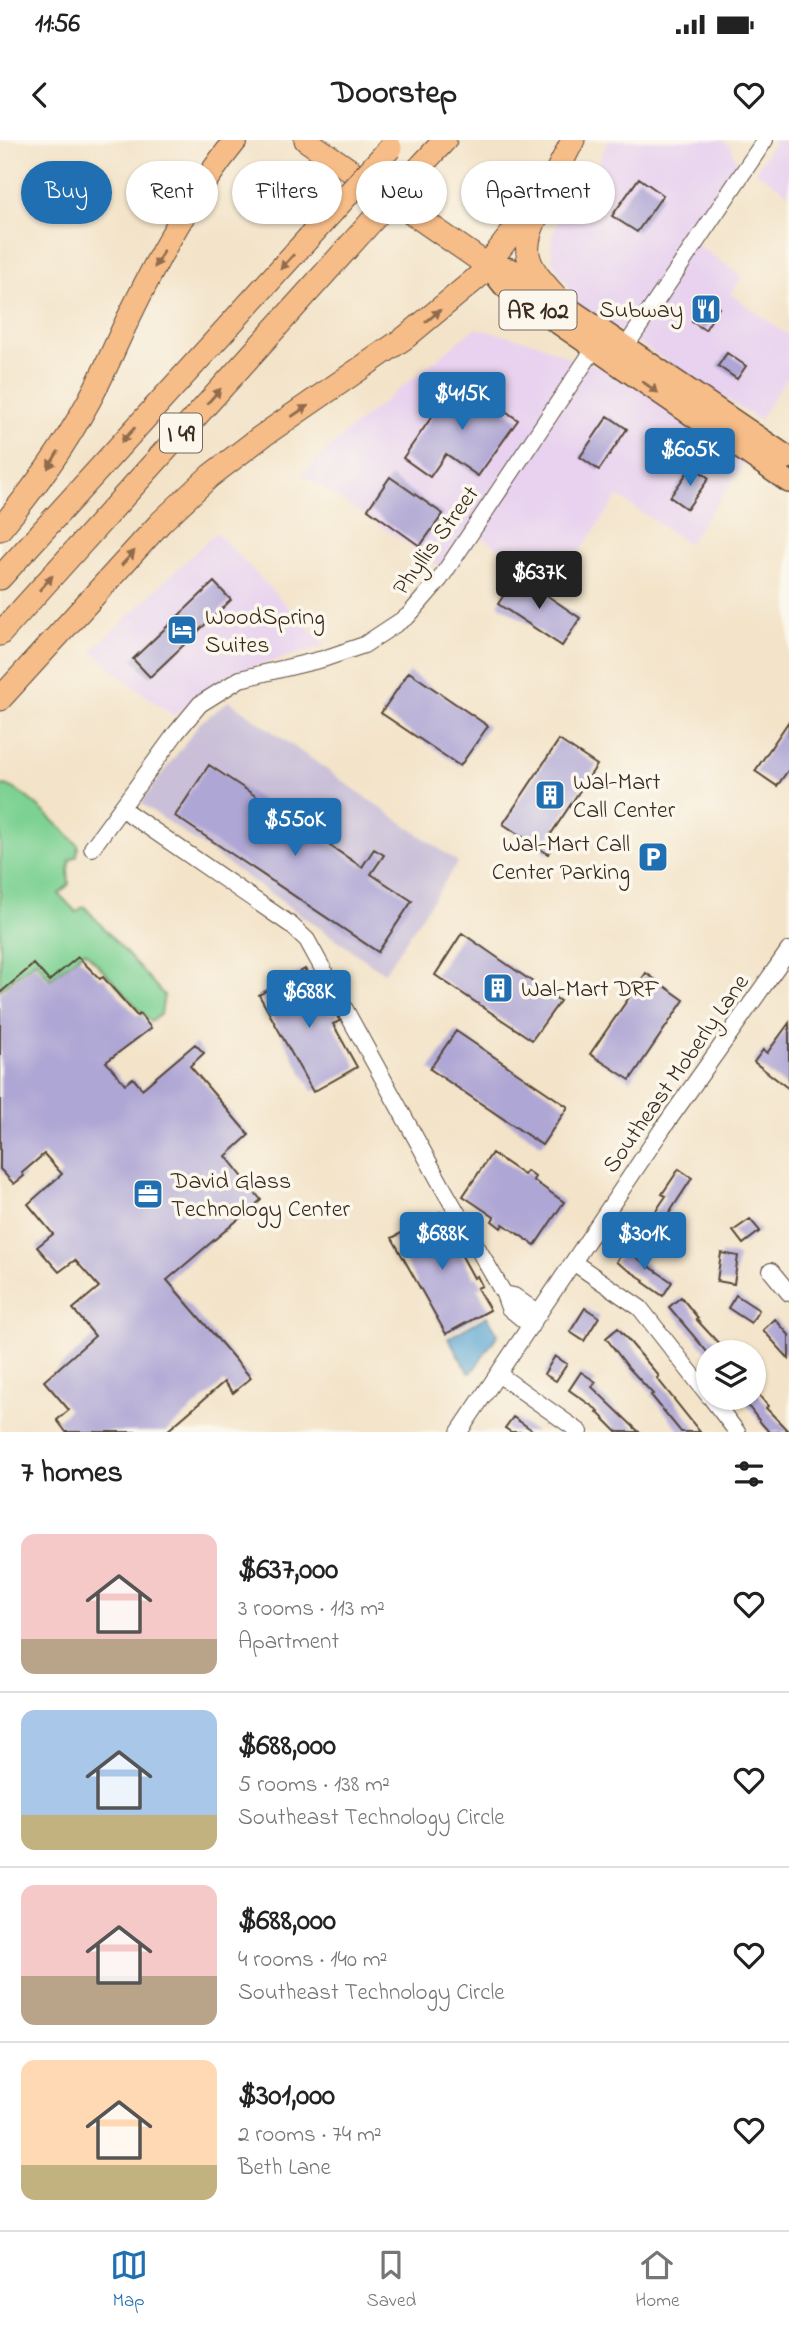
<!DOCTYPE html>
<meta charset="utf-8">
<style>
body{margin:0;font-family:"Indie Flower",sans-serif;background:#f6f6f6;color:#222;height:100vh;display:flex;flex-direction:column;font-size:26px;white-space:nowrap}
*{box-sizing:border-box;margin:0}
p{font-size:23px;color:#767676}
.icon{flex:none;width:38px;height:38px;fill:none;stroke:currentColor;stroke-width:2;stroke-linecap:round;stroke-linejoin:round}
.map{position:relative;height:1292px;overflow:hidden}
.drawer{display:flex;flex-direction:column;background:#fff;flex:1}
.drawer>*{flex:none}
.banner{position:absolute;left:21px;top:21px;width:747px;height:63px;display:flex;gap:14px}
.fabs{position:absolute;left:696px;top:1200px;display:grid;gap:14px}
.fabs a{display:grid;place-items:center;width:70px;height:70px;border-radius:50%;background:#fff;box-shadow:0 2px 5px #0004;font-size:35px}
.price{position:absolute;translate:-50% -60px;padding:0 16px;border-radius:7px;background:#1f6fb2;color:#fff;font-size:23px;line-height:46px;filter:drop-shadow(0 2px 4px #0008)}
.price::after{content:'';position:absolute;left:50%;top:42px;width:21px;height:16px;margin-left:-10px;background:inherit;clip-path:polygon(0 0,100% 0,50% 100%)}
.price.active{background:#222;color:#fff}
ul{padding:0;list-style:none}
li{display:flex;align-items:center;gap:21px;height:175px;padding:0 21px}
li+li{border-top:2px solid #e0e0e0}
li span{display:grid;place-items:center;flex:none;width:196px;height:140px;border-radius:14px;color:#555}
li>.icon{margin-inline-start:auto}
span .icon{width:84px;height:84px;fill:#fffc;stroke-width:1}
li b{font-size:30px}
h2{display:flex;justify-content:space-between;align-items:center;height:84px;padding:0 21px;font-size:30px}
.chip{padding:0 24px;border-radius:32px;background:#fff;box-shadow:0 2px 5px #0004;font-size:24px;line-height:63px}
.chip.active{background:#1f6fb2;color:#fff}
.status{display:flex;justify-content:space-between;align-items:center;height:49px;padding:0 35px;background:#fff;direction:ltr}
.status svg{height:19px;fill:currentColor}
header{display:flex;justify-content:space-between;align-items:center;height:91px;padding:0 21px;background:#fff;font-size:32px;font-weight:700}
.tabs{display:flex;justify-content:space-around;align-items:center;height:98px;border-top:2px solid #e0e0e0;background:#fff;font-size:19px;color:#767676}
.tabs a{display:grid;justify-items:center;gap:4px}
.tabs .active{color:#1f6fb2}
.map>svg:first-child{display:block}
.built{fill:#e8d2ef}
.industrial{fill:#c9bfd8}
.green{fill:#7dd193;stroke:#5c7e58;stroke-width:2}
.water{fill:#5ba6d3;stroke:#4b6878;stroke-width:2}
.building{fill:#aea6d4}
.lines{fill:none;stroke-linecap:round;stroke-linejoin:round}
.minor-casing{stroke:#574638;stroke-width:18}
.major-casing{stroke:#574638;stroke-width:24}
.highway-casing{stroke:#574638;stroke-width:25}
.minor{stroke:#fff;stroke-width:16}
.major{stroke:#f7bd88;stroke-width:21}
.highway{stroke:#f7bd88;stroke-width:23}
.highway-bridge-casing{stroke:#574638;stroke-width:25;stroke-linecap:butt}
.highway-bridge{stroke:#f7bd88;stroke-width:23}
.oneway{fill:#906c4e}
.labels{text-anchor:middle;stroke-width:7;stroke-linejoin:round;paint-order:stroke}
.shield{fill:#fbf7ec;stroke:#75685c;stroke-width:2}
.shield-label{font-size:23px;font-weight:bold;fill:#3b2a1e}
.poi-label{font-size:24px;fill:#3b2a1e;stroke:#fbf7ec;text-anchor:start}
.street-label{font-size:24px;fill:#3b2a1e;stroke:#fbf7ec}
</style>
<div class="status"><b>11:56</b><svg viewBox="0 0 49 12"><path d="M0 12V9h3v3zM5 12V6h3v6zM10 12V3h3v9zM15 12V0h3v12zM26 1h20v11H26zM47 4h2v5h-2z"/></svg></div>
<header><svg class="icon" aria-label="back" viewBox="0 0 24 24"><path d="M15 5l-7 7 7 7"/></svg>Doorstep<svg class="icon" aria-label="heart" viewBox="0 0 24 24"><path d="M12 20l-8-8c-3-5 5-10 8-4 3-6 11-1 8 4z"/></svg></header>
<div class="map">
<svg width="789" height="1292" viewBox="0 0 789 1292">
<rect width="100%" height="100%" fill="#fbf7ec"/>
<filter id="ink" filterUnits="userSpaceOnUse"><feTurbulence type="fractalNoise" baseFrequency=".0143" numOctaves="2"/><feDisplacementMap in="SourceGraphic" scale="14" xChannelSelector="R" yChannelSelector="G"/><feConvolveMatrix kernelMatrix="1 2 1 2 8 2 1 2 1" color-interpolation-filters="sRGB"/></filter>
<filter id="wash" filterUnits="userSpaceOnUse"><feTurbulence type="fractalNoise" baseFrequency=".00686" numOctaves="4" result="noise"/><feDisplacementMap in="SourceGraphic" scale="28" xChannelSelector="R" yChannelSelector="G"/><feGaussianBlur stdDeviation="1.57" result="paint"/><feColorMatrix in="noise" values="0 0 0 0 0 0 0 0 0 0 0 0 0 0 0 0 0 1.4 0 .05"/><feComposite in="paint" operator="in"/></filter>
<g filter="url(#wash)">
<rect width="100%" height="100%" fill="#f3e3c8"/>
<!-- built -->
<path class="built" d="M608 0H721L731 6 738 25 688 98 742 136 731 154 789 196V234L759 280 579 165 552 121 551 98 560 77 595 31Z
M775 0H789V54L755 31Z
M475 188 537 203 574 220 598 226 608 224 748 319 688 404 618 356 556 446 480 396 452 434 302 334 349 290Z
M216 392 326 506 234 532 207 548 174 576 131 545 92 511Z"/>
<!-- industrial -->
<path class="industrial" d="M229 561 458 722 384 833 141 663 200 583Z"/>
<!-- green -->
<path class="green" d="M5 645C22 648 65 691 78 705L77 716 70 720 68 730 69 744 59 754 76 772 84 766 164 855 161 874 151 882 85 811 50 839 35 821 0 850V646Z"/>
<!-- water -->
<path class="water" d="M487 1176 498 1194 472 1232 469 1233 448 1198Z"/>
<g id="blocks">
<!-- building -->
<path class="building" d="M639 38 663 55 637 92 612 76Z
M706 159 719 168 705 190 692 182Z
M727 213 746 226 737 239 718 226Z
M459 238 518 280 478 336 446 314 430 337 403 318Z
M608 276 627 289 599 330 580 317Z
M692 326 709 338 687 369 670 357Z
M390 337 443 374 420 406 368 369Z
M517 435 580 478 562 506 498 464Z
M214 442 231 460 150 537 133 519Z
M409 532 488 586 460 626 381 573Z
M789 581V629L777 646 755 631Z
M559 600 597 625 549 697 556 701 548 714 503 684Z
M209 625 362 727 374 709 384 715 371 734 412 761 378 812 175 676Z
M462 793 560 861 532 900 435 835Z
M78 817 100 839 103 837 137 876 140 874 151 888 106 922 125 944 133 938 142 949 195 904 204 913 190 926 249 995 226 1016 261 1060 167 1140 251 1238 233 1253 224 1242 166 1292H66L57 1280 69 1270 44 1241 95 1196 73 1169 99 1147 75 1120 59 1132 37 1107 53 1094 28 1064 62 1034 44 1014 22 1033 24 1036 14 1044 0 1029V853L34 824 49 841Z
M305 829 330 874 335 872 340 881 333 884 357 927 313 952 259 855Z
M646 833 684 860 630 940 590 914Z
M789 883V949L754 922 763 910 767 913Z
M456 891 568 967 542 1005 430 929Z
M492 1013 524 1035 527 1031 535 1037 533 1040 564 1062 535 1105 503 1084 501 1088 492 1081 494 1077 463 1056Z
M679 1029 692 1038 668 1075 671 1077 656 1099 643 1090 666 1056 662 1054Z
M440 1072 454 1096 457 1095 462 1104 457 1107 474 1138 477 1136 482 1146 477 1148 490 1170 446 1194 392 1098Z
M750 1079 760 1091 743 1104 733 1091Z
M624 1109 672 1142 663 1156 643 1142 644 1140 616 1122Z
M721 1113 738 1116 734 1144 717 1141Z
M736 1155 759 1170 751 1183 728 1168Z
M681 1157 698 1178 696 1179 722 1207 716 1213H708L669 1167Z
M585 1168 599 1177 584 1201 570 1192Z
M775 1179 789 1195V1219L763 1190Z
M618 1188 659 1236 657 1238 700 1292H681L651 1255 653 1254 628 1227 606 1198Z
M555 1216 567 1224 556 1241 544 1234Z
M581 1232 596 1242 592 1247 639 1292H617L597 1272 599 1271 569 1250Z
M754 1249 768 1266 766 1268 789 1292H769L762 1284 742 1258H754Z
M513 1277 535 1292H511L505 1288Z"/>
</g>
</g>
<g filter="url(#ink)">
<use href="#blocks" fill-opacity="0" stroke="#574638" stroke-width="2"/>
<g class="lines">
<!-- minor casing -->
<g class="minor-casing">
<path id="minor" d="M626 206 765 0
M121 668 291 785 307 800 443 1048 504 1154 509 1168 531 1186
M92 708 176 593 200 564 240 539 323 519 364 505 408 476 440 439 600 200
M573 1122 640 1168 709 1256
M771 1131 789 1153
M504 1154 514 1156 539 1174
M498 1234 580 1292
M711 1258 737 1292
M459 1292 663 988 789 810"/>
</g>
<!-- major casing -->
<g class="major-casing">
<path id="major" d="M487 125 504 146 789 342
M487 125 511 129 789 318"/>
</g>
<!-- highway casing -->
<g class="highway-casing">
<path id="highway" d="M306 0 487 125
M420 27 445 0
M539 72C516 115 530 128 559 160
M0 389C32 351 62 310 86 266 102 238 114 208 128 179 158 117 192 54 236 0
M0 438 333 71
M0 494 362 92
M0 559 161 382 210 336 261 297 406 197 478 137 552 41 573 0"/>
</g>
<!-- minor -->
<use href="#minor" class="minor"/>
<!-- major -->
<use href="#major" class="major"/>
<!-- highway -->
<use href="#highway" class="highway"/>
<!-- highway-bridge casing -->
<g class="highway-bridge-casing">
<path id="highway-bridge" d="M333 71 390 8
M362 92 420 27"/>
</g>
<!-- highway-bridge -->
<use href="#highway-bridge" class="highway-bridge"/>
</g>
<!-- one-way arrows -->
<defs><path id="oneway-solid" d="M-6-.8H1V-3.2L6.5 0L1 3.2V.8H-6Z" transform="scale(1.75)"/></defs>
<g class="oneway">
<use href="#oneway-solid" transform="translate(159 119) rotate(118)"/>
<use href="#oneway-solid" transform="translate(287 122) rotate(132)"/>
<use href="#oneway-solid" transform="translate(433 176) rotate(-40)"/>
<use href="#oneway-solid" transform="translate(650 247) rotate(35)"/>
<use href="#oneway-solid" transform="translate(214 256) rotate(-48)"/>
<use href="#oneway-solid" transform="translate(300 271) rotate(-34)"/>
<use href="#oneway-solid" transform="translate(128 295) rotate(133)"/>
<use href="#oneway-solid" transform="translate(53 320) rotate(122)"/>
<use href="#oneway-solid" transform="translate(128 418) rotate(-48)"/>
<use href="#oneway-solid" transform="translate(46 443) rotate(-48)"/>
</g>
</g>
<!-- icons -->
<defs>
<g id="restaurant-square" transform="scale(1.575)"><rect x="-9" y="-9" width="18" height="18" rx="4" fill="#1f6fb2" stroke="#fbf7ec"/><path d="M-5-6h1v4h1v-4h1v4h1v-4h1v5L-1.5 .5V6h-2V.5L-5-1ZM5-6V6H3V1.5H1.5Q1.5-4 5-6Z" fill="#fff"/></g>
<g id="hotel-square" transform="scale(1.575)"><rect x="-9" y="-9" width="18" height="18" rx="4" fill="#1f6fb2" stroke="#fbf7ec"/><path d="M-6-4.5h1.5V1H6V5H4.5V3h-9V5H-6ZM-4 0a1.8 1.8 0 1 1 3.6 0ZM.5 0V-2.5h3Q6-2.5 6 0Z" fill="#fff"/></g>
<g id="building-square" transform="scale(1.575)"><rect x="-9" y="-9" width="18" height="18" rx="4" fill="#1f6fb2" stroke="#fbf7ec"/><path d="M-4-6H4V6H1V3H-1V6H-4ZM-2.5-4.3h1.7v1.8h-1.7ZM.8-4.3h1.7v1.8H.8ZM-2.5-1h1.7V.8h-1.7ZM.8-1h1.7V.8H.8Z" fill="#fff"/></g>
<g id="parking-square" transform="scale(1.575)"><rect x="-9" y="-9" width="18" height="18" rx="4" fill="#1f6fb2" stroke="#fbf7ec"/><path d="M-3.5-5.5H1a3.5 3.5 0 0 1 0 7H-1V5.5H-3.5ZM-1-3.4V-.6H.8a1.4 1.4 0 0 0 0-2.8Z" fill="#fff"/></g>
<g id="office-square" transform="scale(1.575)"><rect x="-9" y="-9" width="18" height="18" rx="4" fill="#1f6fb2" stroke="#fbf7ec"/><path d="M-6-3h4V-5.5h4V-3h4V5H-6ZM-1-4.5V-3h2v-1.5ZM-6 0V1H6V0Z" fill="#fff"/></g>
</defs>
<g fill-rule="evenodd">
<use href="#restaurant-square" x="706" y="169"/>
<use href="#hotel-square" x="182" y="490"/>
<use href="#building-square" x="550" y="655"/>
<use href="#parking-square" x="653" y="717"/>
<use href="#building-square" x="498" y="848"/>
<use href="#office-square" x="148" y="1054"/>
</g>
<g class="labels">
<!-- shield labels -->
<g class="shield">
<rect x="499.5" y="150.5" width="77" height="39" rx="5"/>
<rect x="160" y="273.5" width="42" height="39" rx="5"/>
</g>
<g class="shield-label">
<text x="538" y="178">AR 102</text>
<text x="181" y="301">I 49</text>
</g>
<!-- poi labels -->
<g class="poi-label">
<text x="683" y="177" text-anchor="end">Subway</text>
<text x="205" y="484">WoodSpring<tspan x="205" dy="28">Suites</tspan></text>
<text x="573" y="649">Wal-Mart<tspan x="573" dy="28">Call Center</tspan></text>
<text x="630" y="711" text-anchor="end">Wal-Mart Call<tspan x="630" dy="28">Center Parking</tspan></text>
<text x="521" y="856">Wal-Mart DRF</text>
<text x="171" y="1048">David Glass<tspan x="171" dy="28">Technology Center</tspan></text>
</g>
<!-- street labels -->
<g class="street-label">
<text transform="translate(435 400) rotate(-54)" y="8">Phyllis Street</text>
<text transform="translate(675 933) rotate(-55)" y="8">Southeast Moberly Lane</text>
</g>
</g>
</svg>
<div class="fabs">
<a><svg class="icon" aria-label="layers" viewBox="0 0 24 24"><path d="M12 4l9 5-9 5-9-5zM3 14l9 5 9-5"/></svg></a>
</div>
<b class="price" style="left:462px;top:292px">$415K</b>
<b class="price" style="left:690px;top:348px">$605K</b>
<b class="price active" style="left:539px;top:471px">$637K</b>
<b class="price" style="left:295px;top:718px">$550K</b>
<b class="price" style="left:309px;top:890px">$688K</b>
<b class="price" style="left:442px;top:1132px">$688K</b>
<b class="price" style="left:644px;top:1132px">$301K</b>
<div class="banner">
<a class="chip active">Buy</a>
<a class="chip">Rent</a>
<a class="chip">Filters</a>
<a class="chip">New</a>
<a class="chip">Apartment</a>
</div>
</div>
<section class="drawer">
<h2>7 homes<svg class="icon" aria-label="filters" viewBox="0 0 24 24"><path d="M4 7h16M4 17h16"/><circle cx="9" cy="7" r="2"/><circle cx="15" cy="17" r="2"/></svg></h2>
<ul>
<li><span style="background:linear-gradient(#f6c9c9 75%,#b9a48a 0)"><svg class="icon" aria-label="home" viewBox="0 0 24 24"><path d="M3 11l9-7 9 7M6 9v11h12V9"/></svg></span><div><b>$637,000</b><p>3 rooms · 113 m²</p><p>Apartment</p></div><svg class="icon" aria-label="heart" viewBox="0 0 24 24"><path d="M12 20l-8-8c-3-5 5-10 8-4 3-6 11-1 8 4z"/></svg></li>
<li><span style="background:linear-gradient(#a9c7e8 75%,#c2b280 0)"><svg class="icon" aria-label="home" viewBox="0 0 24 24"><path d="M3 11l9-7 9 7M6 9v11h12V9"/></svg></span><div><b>$688,000</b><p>5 rooms · 138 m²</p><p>Southeast Technology Circle</p></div><svg class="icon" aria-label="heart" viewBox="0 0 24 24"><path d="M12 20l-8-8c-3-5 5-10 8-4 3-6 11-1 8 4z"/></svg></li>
<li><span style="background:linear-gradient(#f6c9c9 65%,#b9a48a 0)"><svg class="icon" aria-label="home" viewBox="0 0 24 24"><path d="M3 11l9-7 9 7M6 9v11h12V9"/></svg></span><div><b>$688,000</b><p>4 rooms · 140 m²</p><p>Southeast Technology Circle</p></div><svg class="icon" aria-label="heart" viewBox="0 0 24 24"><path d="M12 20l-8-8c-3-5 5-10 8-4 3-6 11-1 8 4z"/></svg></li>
<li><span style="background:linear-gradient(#ffd9b3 75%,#c2b280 0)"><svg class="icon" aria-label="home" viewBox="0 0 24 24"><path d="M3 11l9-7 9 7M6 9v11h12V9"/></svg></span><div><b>$301,000</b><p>2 rooms · 74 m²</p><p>Beth Lane</p></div><svg class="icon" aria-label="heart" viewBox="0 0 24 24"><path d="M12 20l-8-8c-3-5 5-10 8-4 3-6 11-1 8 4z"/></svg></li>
</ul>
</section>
<nav class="tabs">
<a class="active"><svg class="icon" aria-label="map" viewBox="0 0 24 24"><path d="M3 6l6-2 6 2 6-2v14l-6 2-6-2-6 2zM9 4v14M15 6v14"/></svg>Map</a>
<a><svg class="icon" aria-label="saved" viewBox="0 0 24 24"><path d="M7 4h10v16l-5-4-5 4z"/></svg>Saved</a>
<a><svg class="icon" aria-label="home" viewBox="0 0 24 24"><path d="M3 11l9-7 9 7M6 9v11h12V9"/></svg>Home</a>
</nav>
